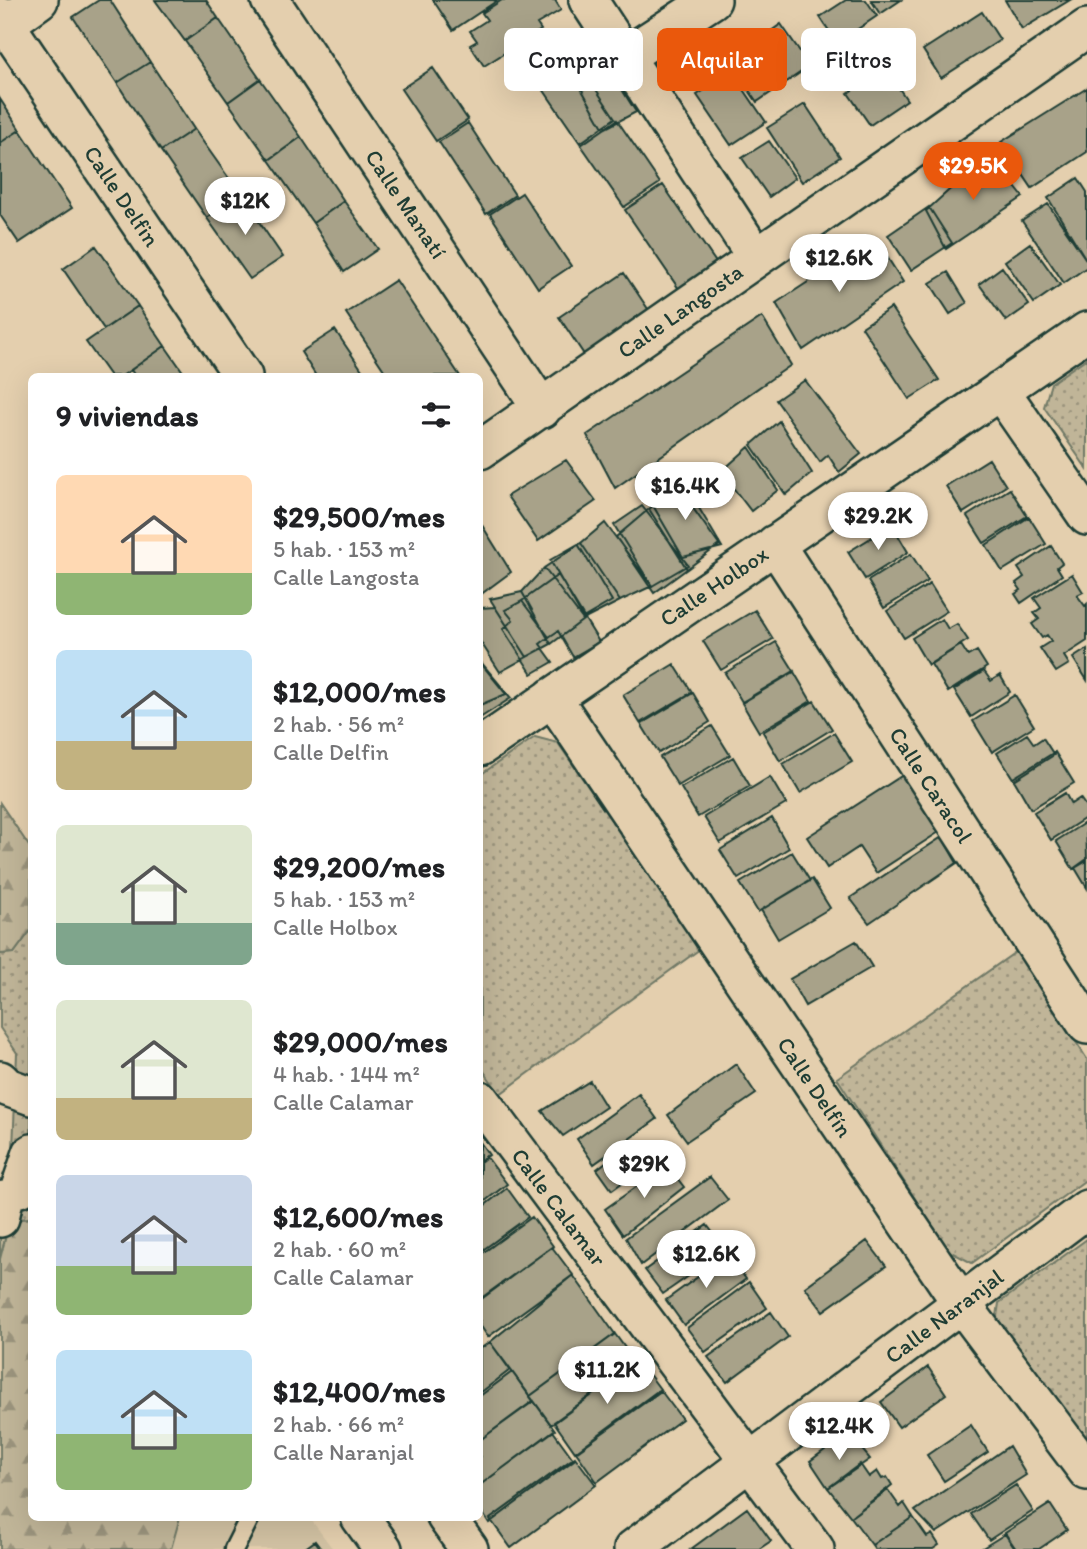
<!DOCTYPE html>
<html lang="es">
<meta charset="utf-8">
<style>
body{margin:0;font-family:Itim,sans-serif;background:#f6f6f6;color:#202124;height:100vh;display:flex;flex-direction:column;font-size:26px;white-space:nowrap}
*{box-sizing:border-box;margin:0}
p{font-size:23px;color:#757577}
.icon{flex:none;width:38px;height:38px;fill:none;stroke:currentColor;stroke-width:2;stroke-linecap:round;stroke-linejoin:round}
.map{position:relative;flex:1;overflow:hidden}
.sheet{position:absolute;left:28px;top:373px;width:455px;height:1148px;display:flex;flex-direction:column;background:#fff;border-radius:10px;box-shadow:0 7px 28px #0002}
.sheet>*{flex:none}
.banner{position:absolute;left:504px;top:28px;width:478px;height:63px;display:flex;gap:14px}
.price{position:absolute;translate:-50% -60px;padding:0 16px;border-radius:24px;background:#fff;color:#222;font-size:23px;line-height:46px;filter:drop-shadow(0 2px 4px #0008)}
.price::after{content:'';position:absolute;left:50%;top:42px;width:21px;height:16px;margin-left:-10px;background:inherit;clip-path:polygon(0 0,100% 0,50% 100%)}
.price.selected{background:#ea580c;color:#fff}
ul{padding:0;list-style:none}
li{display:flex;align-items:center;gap:21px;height:175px;padding:0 28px}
li span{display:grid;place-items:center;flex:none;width:196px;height:140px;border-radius:10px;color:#555}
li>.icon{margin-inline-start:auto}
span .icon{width:84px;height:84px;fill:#fffc;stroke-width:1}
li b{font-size:30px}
h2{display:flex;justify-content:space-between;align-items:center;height:84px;padding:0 28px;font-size:30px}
.tag{padding:0 24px;border-radius:10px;background:#fff;box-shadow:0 7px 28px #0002;font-size:24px;line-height:63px}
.tag.selected{background:#ea580c;color:#fff}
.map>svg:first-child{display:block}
.built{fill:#d2c2a3}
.grass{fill:url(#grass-dots);stroke:#707966;stroke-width:2}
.forest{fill:url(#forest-firs);stroke:#707966;stroke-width:2}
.building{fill:#a8a289;stroke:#1f3d34;stroke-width:2}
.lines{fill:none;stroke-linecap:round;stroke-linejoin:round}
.lane-casing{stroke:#1f3d34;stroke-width:23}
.street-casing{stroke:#1f3d34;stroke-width:42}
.lane{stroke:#e4cfae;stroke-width:18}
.street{stroke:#e4cfae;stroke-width:37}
.labels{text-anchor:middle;stroke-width:7;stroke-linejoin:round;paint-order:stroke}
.street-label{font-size:23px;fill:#1f3d34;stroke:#e4cfae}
</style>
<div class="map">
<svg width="1087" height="1549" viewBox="0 0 1087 1549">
<defs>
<pattern id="grass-dots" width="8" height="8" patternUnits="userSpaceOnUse" patternTransform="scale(1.75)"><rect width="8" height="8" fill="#c0b598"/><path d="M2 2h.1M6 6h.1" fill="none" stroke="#9b947d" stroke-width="1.8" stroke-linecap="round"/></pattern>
<pattern id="forest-firs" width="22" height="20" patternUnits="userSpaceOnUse" patternTransform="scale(1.75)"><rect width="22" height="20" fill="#c0b598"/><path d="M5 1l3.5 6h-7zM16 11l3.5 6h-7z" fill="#9b947d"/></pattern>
</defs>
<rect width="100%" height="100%" fill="#e4cfae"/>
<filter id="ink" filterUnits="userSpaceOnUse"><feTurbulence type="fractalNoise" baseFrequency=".0143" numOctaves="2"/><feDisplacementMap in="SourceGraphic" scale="14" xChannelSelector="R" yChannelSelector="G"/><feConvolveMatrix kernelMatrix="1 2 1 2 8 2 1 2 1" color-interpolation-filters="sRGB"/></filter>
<g filter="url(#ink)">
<!-- built -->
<path class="built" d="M180 1517H309L333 1549H171Z"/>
<!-- grass -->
<path class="grass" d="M1087 358V469L1044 407 1051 383Z
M535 737 558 743 700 949 500 1094 480 1066V775Z
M31 930V1218L10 1220 0 1259V1227L10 1220 17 1053 0 1028V954L14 953Z
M1017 951 1087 1059V1179L972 1263 949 1251 837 1078Z
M1087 1239V1447L996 1323 999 1303Z"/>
<!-- forest -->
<path class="forest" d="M0 803 31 849V930L14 953 0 954Z
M31 1218 32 1517H180L171 1549H0V1259L10 1220Z"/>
<!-- building -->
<path class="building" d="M99 0H110L150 62 117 83 73 17Z
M155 0H206L218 18 185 41Z
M433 0H498L453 30Z
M502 0H555L561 10 537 24 541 30 484 66 470 45 477 41 470 31 487 20 482 13Z
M846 0H866L877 16 837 43 820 17Z
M871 0H901L880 14Z
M1005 0H1070L1022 29Z
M982 12 1000 40 941 78 923 50Z
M218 18 260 79 228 102 185 41Z
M781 24 810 66 757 102 729 61Z
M150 62 194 129 161 151 117 83Z
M579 64 615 118 580 143 543 89Z
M433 68 468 120 436 141 401 89Z
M885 68 907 100 870 125 848 93Z
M611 72 636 112 604 129 582 90Z
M732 72 766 122 731 145 697 95Z
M260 79 301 137 269 160 228 102Z
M1087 88V152L1032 188 1001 142Z
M0 99 20 130 0 143Z
M805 104 840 157 802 182 767 128Z
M617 120 660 183 624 207 581 145Z
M468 123 515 195 486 214 439 142Z
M194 129 240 194 207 218 161 151Z
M20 130 72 208 19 243 0 215V143Z
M301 137 344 201 313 223 269 160Z
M769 141 795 178 769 197 742 158Z
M989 154 1023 197 946 249 926 211Z
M1078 178 1087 192V261L1048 198Z
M663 185 719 267 681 292 625 210Z
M522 193 571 266 538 288 490 214Z
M240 194 283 257 250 279 207 218Z
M344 201 378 249 344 272 313 223Z
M1048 204 1087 261V267L1064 283 1022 221Z
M929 207 952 243 911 270 888 235Z
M875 238 903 282 803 350 776 303Z
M1030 243 1060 285 1034 303 1005 261Z
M96 246 138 306 104 329 63 269Z
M1002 267 1029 305 1006 321 979 284Z
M948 272 967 303 950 314 930 283Z
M624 273 650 312 585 356 559 317Z
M396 280 460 376H388L346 313Z
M138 306 165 346 122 376H110L86 342Z
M891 308 939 380 909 399 862 327Z
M762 317 791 365 615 488 587 435Z
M335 330 366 376H316L301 352Z
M165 346 186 376H135L131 370Z
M805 380 861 454 839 472 828 455 820 462 776 400Z
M779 421 812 473 786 495 751 445Z
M749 447 778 490 751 511 721 472Z
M989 459 1006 486 963 513 946 486Z
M566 460 596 501 538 541 507 496Z
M683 481 722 547 683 557 651 502Z
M678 487 719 545 687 569 649 509Z
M1010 489 1027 516 984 543 967 516Z
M642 506 688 565 652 586 614 525Z
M649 509 687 569 654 593 616 537Z
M1029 517 1046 544 1002 571 986 545Z
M480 522 511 572 480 595Z
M605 523 652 586 620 601 581 543Z
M892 525 908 552 865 579 848 552Z
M581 543 620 601 583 620 544 568Z
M578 544 612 601 583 618 550 560Z
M1051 546 1062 563 1057 567 1062 575 1021 603 1015 594 1021 590 1016 583 1024 577 1018 568Z
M911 554 928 581 884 608 868 581Z
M544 568 583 620 551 644 522 592Z
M1072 574 1083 592 1077 595 1085 606 1087 604V641L1064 656 1069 664 1056 672 1040 648 1051 641 1047 635 1042 638 1032 624 1039 619 1034 613 1041 608 1034 598Z
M558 575 599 642 573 657 558 631 549 637 522 601Z
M930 584 947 611 904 638 887 611Z
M522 592 551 644 527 657 490 599Z
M522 601 549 637 540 644 553 662 532 674 503 629 513 620 505 610Z
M495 607 527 657 500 672 480 641V608Z
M755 610 773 639 721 670 703 641Z
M942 619 948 629 957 624 968 640 928 665 912 638Z
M776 642 794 671 742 702 725 673Z
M961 645 968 656 977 651 987 667 948 692 931 664Z
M1087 649V680L1073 658Z
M480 661 511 698 480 718Z
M480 662 506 694 480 705Z
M674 664 692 692 640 723 623 695Z
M984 671 991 681 1000 675 1010 692 971 717 954 690Z
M794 672 811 701 759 732 742 703Z
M693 693 710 722 659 753 641 724Z
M1015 695 1034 726 992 752 973 721Z
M814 701 832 729 780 761 763 732Z
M712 726 730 755 678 786 660 757Z
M834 733 852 762 800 793 783 764Z
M1027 734 1034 744 1043 738 1054 755 1014 780 997 753Z
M1055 752 1074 783 1031 809 1013 778Z
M733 757 750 786 698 817 681 788Z
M903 775 939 832 876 873 859 847 827 868 807 837Z
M770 777 786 804 720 843 704 817Z
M1065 793 1071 804 1080 798 1087 808V817L1051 840 1034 812Z
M772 818 789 848 738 879 720 850Z
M1086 822 1087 859 1073 869 1056 841Z
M942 837 957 863 869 923 850 898Z
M792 852 810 881 758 912 740 883Z
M1087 861V888L1075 868Z
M812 879 830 908 778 939 761 910Z
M856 941 872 967 805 1006 790 979Z
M736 1064 756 1094 687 1141 668 1115Z
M590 1081 606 1107 563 1136 542 1111Z
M639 1094 657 1119 594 1164 577 1139Z
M480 1142 489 1155 480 1162Z
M629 1144 645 1166 612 1190 597 1169Z
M486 1156 507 1184 480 1205V1161Z
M667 1165 684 1187 623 1235 605 1209Z
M710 1177 728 1200 641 1265 626 1238Z
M507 1188 528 1217 480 1252V1209Z
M532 1217 553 1246 480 1300V1255Z
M707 1225 726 1250 663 1294 645 1270Z
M867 1241 886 1266 823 1311 805 1287Z
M552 1247 573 1275 488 1337 480 1325V1299Z
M728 1255 746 1279 684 1325 666 1300Z
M573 1275 615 1334 530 1396 490 1342Z
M749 1282 767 1308 705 1352 687 1328Z
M771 1312 788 1337 727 1382 708 1357Z
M615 1334 636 1363 551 1425 530 1396Z
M490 1342 510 1370 480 1393V1349Z
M639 1361 660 1389 575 1452 554 1422Z
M928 1367 946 1394 899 1427 881 1402Z
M512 1372 533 1401 480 1440V1396Z
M661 1391 682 1419 597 1482 576 1452Z
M534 1401 555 1430 480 1485V1440Z
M971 1425 988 1452 944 1481 927 1455Z
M553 1431 574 1460 489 1523 480 1509V1485Z
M841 1438 848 1447 856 1442 870 1459 828 1488 810 1461Z
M1009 1446 1026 1475 936 1533 915 1511Z
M575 1457 596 1485 511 1548 490 1519Z
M860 1464 869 1477 877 1471 882 1479 887 1477 892 1485 851 1517 828 1488Z
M1016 1485 1033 1511 989 1540 971 1514Z
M888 1490 900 1507 904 1503 913 1517 872 1545 851 1517Z
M1050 1504 1067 1530 1039 1549H1016L1005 1533Z
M747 1508 771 1541 759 1549H691Z
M913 1517 927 1537 932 1534 939 1545 933 1549H875L872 1545Z
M1005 1534 1015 1549H981Z
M315 1541 321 1549H304Z"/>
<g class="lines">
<!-- lane casing -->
<g class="lane-casing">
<path id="lane" d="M234 1549 250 1517"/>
</g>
<!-- street casing -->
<g class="street-casing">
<path id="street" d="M270 0 542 409
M588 0 756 257
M0 16 243 376
M0 28 39 0
M626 56 712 0
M1000 390 1087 516
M480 450 1087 28
M775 544 1087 1025
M552 697 961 1303 1087 1471
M480 747 1087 331
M0 1080 7 1087 32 1096
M480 1100 815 1549
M20 1188 32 1153
M0 1218 4 1200
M360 1517 383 1549
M446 1517 469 1549
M633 1549 1087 1209"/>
</g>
<!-- lane -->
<use href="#lane" class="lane"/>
<!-- street -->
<use href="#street" class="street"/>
</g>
</g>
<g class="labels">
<!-- street labels -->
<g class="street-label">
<text transform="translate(122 196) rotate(56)" y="8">Calle Delfin</text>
<text transform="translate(406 204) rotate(56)" y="8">Calle Manatí</text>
<text transform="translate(680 311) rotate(-35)" y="8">Calle Langosta</text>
<text transform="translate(714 586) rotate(-34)" y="8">Calle Holbox</text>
<text transform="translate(931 785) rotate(57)" y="8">Calle Caracol</text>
<text transform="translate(815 1087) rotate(56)" y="8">Calle Delfín</text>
<text transform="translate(559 1207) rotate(53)" y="8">Calle Calamar</text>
<text transform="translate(944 1316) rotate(-37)" y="8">Calle Naranjal</text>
</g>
</g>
</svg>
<b class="price selected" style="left:973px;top:202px">$29.5K</b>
<b class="price" style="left:245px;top:237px">$12K</b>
<b class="price" style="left:839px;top:294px">$12.6K</b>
<b class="price" style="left:685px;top:522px">$16.4K</b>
<b class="price" style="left:878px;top:552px">$29.2K</b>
<b class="price" style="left:644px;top:1200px">$29K</b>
<b class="price" style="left:706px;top:1290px">$12.6K</b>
<b class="price" style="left:607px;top:1406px">$11.2K</b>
<b class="price" style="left:839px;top:1462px">$12.4K</b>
<div class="banner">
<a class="tag">Comprar</a>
<a class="tag selected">Alquilar</a>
<a class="tag">Filtros</a>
</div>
<section class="sheet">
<h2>9 viviendas<svg class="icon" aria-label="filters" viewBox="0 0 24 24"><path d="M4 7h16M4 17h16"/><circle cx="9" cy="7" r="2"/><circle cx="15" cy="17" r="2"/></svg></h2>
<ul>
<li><span style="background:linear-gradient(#ffd9b3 70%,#8fb573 0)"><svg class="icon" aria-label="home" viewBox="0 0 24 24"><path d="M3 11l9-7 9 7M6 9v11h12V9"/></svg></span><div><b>$29,500/mes</b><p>5 hab. · 153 m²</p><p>Calle Langosta</p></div></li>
<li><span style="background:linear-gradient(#bfe0f5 65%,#c2b280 0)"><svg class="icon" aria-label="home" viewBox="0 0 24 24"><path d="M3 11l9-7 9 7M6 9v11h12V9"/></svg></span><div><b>$12,000/mes</b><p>2 hab. · 56 m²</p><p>Calle Delfin</p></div></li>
<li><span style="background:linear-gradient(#dfe7d0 70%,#7fa58c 0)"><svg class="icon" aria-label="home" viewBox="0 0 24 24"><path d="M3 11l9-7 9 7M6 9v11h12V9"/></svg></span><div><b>$29,200/mes</b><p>5 hab. · 153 m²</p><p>Calle Holbox</p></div></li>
<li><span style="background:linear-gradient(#dfe7d0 70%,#c2b280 0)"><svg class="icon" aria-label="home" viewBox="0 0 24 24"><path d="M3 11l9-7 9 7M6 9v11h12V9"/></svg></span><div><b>$29,000/mes</b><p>4 hab. · 144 m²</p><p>Calle Calamar</p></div></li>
<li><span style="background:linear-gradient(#c9d6e8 65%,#8fb573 0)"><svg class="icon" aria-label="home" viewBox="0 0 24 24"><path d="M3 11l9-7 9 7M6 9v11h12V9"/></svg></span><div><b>$12,600/mes</b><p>2 hab. · 60 m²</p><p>Calle Calamar</p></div></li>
<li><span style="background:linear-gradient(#bfe0f5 60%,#8fb573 0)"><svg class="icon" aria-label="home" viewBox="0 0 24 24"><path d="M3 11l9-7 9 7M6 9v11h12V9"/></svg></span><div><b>$12,400/mes</b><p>2 hab. · 66 m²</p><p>Calle Naranjal</p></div></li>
</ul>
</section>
</div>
